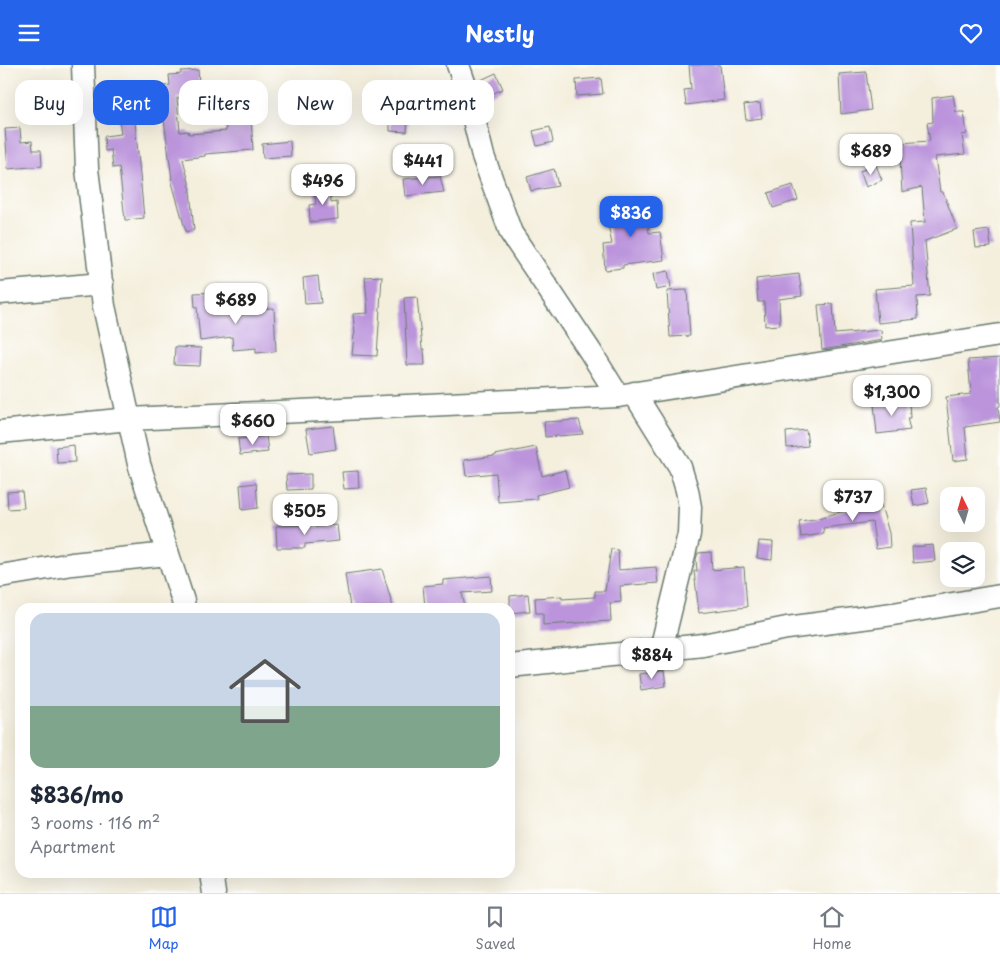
<!DOCTYPE html>
<meta charset="utf-8">
<style>
body{margin:0;font-family:"Playpen Sans",sans-serif;background:#f2f2f3;color:#1f2937;height:100vh;display:flex;flex-direction:column;font-size:19px;white-space:nowrap}
*{box-sizing:border-box;margin:0}
p{font-size:16px;color:#747a83}
.icon{flex:none;width:28px;height:28px;fill:none;stroke:currentColor;stroke-width:2;stroke-linecap:round;stroke-linejoin:round}
.map{position:relative;flex:1;overflow:hidden}
.side{position:absolute;left:15px;top:538px;width:500px;height:275px;display:flex;flex-direction:column;background:#fff;border-radius:15px;box-shadow:0 5px 20px #0002}
.side>*{flex:none}
.hud{position:absolute;left:15px;top:15px;width:500px;height:45px;display:flex;gap:10px}
.needle{width:32px;rotate:355deg}
.controls{position:absolute;left:940px;top:422px;display:grid;gap:10px}
.controls a{display:grid;place-items:center;width:45px;height:45px;border-radius:10px;background:#fff;box-shadow:0 5px 20px #0002;font-size:25px}
.price{position:absolute;translate:-50% -42px;padding:0 11px;border-radius:10px;background:#fff;color:#222;font-size:16px;line-height:32px;filter:drop-shadow(0 1px 2px #0008)}
.price::after{content:'';position:absolute;left:50%;top:30px;width:15px;height:11px;margin-left:-8px;background:inherit;clip-path:polygon(0 0,100% 0,50% 100%)}
.price.active{background:#2563eb;color:#fff}
ul{padding:0;list-style:none}
li{display:grid;align-content:center;gap:10px;height:265px;padding:0 15px}
li span{display:grid;place-items:center;height:155px;border-radius:15px;color:#555}
li>.icon{margin-inline-start:auto}
span .icon{width:90px;height:90px;fill:#fffc;stroke-width:1}
li b{font-size:21px}
.pill{padding:0 18px;border-radius:15px;background:#fff;box-shadow:0 5px 20px #0002;font-size:18px;line-height:45px}
.pill.active{background:#2563eb;color:#fff}
header{display:flex;justify-content:space-between;align-items:center;height:65px;padding:0 15px;background:#2563eb;color:#fff;font-size:22px;font-weight:700}
.dock{display:flex;justify-content:space-around;align-items:center;height:70px;border-top:1px solid #e0e1e3;background:#fff;font-size:14px;color:#747a83}
.dock a{display:grid;justify-items:center;gap:2px}
.dock .active{color:#2563eb}
.map>svg:first-child{display:block}
.building{fill:#bb94db}
.lines{fill:none;stroke-linecap:round;stroke-linejoin:round}
.minor-casing{stroke:#6a7b6f;stroke-width:25}
.minor{stroke:#fff;stroke-width:22}
</style>
<header><svg class="icon" aria-label="menu" viewBox="0 0 24 24"><path d="M4 6h16M4 12h16M4 18h16"/></svg>Nestly<svg class="icon" aria-label="heart" viewBox="0 0 24 24"><path d="M12 20l-8-8c-3-5 5-10 8-4 3-6 11-1 8 4z"/></svg></header>
<div class="map">
<svg width="1000" height="828" viewBox="0 0 1000 828">
<rect width="100%" height="100%" fill="#fff"/>
<filter id="ink" filterUnits="userSpaceOnUse"><feTurbulence type="fractalNoise" baseFrequency=".02" numOctaves="2"/><feDisplacementMap in="SourceGraphic" scale="10" xChannelSelector="R" yChannelSelector="G"/><feConvolveMatrix kernelMatrix="1 2 1 2 8 2 1 2 1" color-interpolation-filters="sRGB"/></filter>
<filter id="wash" filterUnits="userSpaceOnUse"><feTurbulence type="fractalNoise" baseFrequency=".0096" numOctaves="4" result="noise"/><feDisplacementMap in="SourceGraphic" scale="20" xChannelSelector="R" yChannelSelector="G"/><feGaussianBlur stdDeviation="1.12" result="paint"/><feColorMatrix in="noise" values="0 0 0 0 0 0 0 0 0 0 0 0 0 0 0 0 0 1.4 0 .05"/><feComposite in="paint" operator="in"/></filter>
<g filter="url(#wash)">
<rect width="100%" height="100%" fill="#f4efdd"/>
<g id="blocks">
<!-- building -->
<path class="building" d="M689 0H720L724 35 686 40 684 25 691 24Z
M198 5 200 31 177 33 180 67 188 66 189 69 226 66 224 36 250 34 253 85 205 89V91L183 94 191 125 190 126 194 165 186 167 171 114H172L164 55 155 57 146 24 170 20 169 10 181 9V6Z
M866 7 871 45 841 49 839 9Z
M496 8 503 24 489 30 481 15Z
M601 13 603 29 577 31 576 15Z
M346 23 348 39 322 41 320 25Z
M953 30 956 47H964L967 69 962 70 965 89 935 92 940 127H943L957 164 925 176 930 231 917 232 918 254 878 258 875 224 914 221 910 158 925 157 922 122 902 127 899 78 930 76 927 58 933 57 932 33Z
M760 38 762 53 746 55 744 40Z
M134 46 144 153 127 155H125L119 102 113 103 111 85 105 86 104 71 121 69 118 47Z
M390 49H408L407 67 390 66Z
M550 62 553 77 537 81 533 66Z
M20 63 21 77 32 76 33 85H41L42 101 8 104 5 64Z
M290 76 291 91 263 93 262 79Z
M876 100 882 115 866 122 860 106Z
M554 104 558 121 531 126 527 112Z
M440 111 444 127 405 131 403 114Z
M793 120 798 135 773 143 768 128Z
M330 121 331 138 337 137 338 154 310 157 309 140 316 139 314 122Z
M645 137 649 168 660 167 664 195 623 200V203L605 205 603 180 612 179 605 145Z
M989 165 991 182 976 183 974 167Z
M668 206 671 222 656 225 653 209Z
M799 209 802 231 779 234 780 260 765 261 764 237H758L756 214Z
M318 211 321 238 305 239 303 213Z
M382 211 377 291 352 290 354 270 355 269 353 249 368 248 365 212Z
M687 225 690 271 670 272 667 226Z
M220 227 221 249 227 248 228 251 255 247V244L274 243 276 286 256 288V283L233 285 232 272 200 276 197 242H195L194 228Z
M417 232 422 284H424L425 300H407L404 233Z
M833 239 835 269 881 265 882 275 822 285 818 240Z
M175 282 201 283 200 301 174 300Z
M1000 293V341L998 342 1000 357 965 362 968 394 953 396 946 332 971 329 968 295Z
M909 336 910 353H907L910 365 877 369 874 339Z
M579 355 583 369 545 372 544 357Z
M333 361 336 384 310 388 306 364Z
M806 365 808 381 787 383 786 367Z
M266 371 268 387 240 390 238 374Z
M74 380 75 397 57 398 56 382Z
M536 382 542 411 565 405 569 422 536 430 537 434 498 437 496 408 466 411 464 395 495 391V390Z
M358 406 359 423 344 424 342 407Z
M311 409V424L287 425 286 410Z
M256 418 258 443 242 445 240 420Z
M926 423 929 438 914 441 911 425Z
M22 426 24 443 8 444 7 427Z
M878 430 889 468 890 482 876 484 872 457 823 463 824 469 801 472 799 456 815 454 870 439 869 432Z
M315 460V462L337 460 339 476 305 479V483H277L276 461Z
M759 476 773 477 772 495 757 493Z
M933 480 935 496 913 498 912 482Z
M611 484 618 485 619 505 656 502 658 518 620 521 621 537 610 538 611 556 543 560V548H536L535 533 562 531V534L595 532V526H605Z
M711 487 712 505 744 502 747 542 699 548 694 506H697L696 494 698 488Z
M382 504 393 542H350L345 509Z
M491 511 492 526 462 528 465 542H425L423 521 443 519V515Z
M528 529 530 546 510 548V531Z
M664 606 666 621 641 625 639 609Z"/>
</g>
</g>
<g filter="url(#ink)">
<use href="#blocks" fill-opacity="0" stroke="#6a7b6f" stroke-width="1"/>
<g class="lines">
<!-- minor casing -->
<g class="minor-casing">
<path id="minor" d="M83 0 87 104 104 241 139 399 183 536 184 542
M458 0 466 23 483 91 511 168 590 286 618 331 1000 270
M0 228 102 219
M634 328 680 402 687 425 690 442 689 469 661 584
M0 367 129 354 618 331
M0 511 72 499 168 489
M510 601 703 580 787 563 893 549 1000 531
M211 808 214 828"/>
</g>
<!-- minor -->
<use href="#minor" class="minor"/>
</g>
</g>
</svg>
<div class="controls">
<a><svg class="needle" viewBox="-14 -14 28 28"><path d="M0-13l5 13h-10z" fill="#e53935"/><path d="M0 13l5-13h-10z" fill="#747a83"/></svg></a>
<a><svg class="icon" aria-label="layers" viewBox="0 0 24 24"><path d="M12 4l9 5-9 5-9-5zM3 14l9 5 9-5"/></svg></a>
</div>
<b class="price" style="left:871px;top:111px">$689</b>
<b class="price" style="left:423px;top:121px">$441</b>
<b class="price" style="left:323px;top:141px">$496</b>
<b class="price active" style="left:631px;top:173px">$836</b>
<b class="price" style="left:236px;top:260px">$689</b>
<b class="price" style="left:892px;top:352px">$1,300</b>
<b class="price" style="left:253px;top:381px">$660</b>
<b class="price" style="left:853px;top:457px">$737</b>
<b class="price" style="left:305px;top:471px">$505</b>
<b class="price" style="left:652px;top:615px">$884</b>
<div class="hud">
<a class="pill">Buy</a>
<a class="pill active">Rent</a>
<a class="pill">Filters</a>
<a class="pill">New</a>
<a class="pill">Apartment</a>
</div>
<section class="side">
<ul>
<li><span style="background:linear-gradient(#c9d6e8 60%,#7fa58c 0)"><svg class="icon" aria-label="home" viewBox="0 0 24 24"><path d="M3 11l9-7 9 7M6 9v11h12V9"/></svg></span><div><b>$836/mo</b><p>3 rooms · 116 m²</p><p>Apartment</p></div></li>
</ul>
</section>
</div>
<nav class="dock">
<a class="active"><svg class="icon" aria-label="map" viewBox="0 0 24 24"><path d="M3 6l6-2 6 2 6-2v14l-6 2-6-2-6 2zM9 4v14M15 6v14"/></svg>Map</a>
<a><svg class="icon" aria-label="saved" viewBox="0 0 24 24"><path d="M7 4h10v16l-5-4-5 4z"/></svg>Saved</a>
<a><svg class="icon" aria-label="home" viewBox="0 0 24 24"><path d="M3 11l9-7 9 7M6 9v11h12V9"/></svg>Home</a>
</nav>
